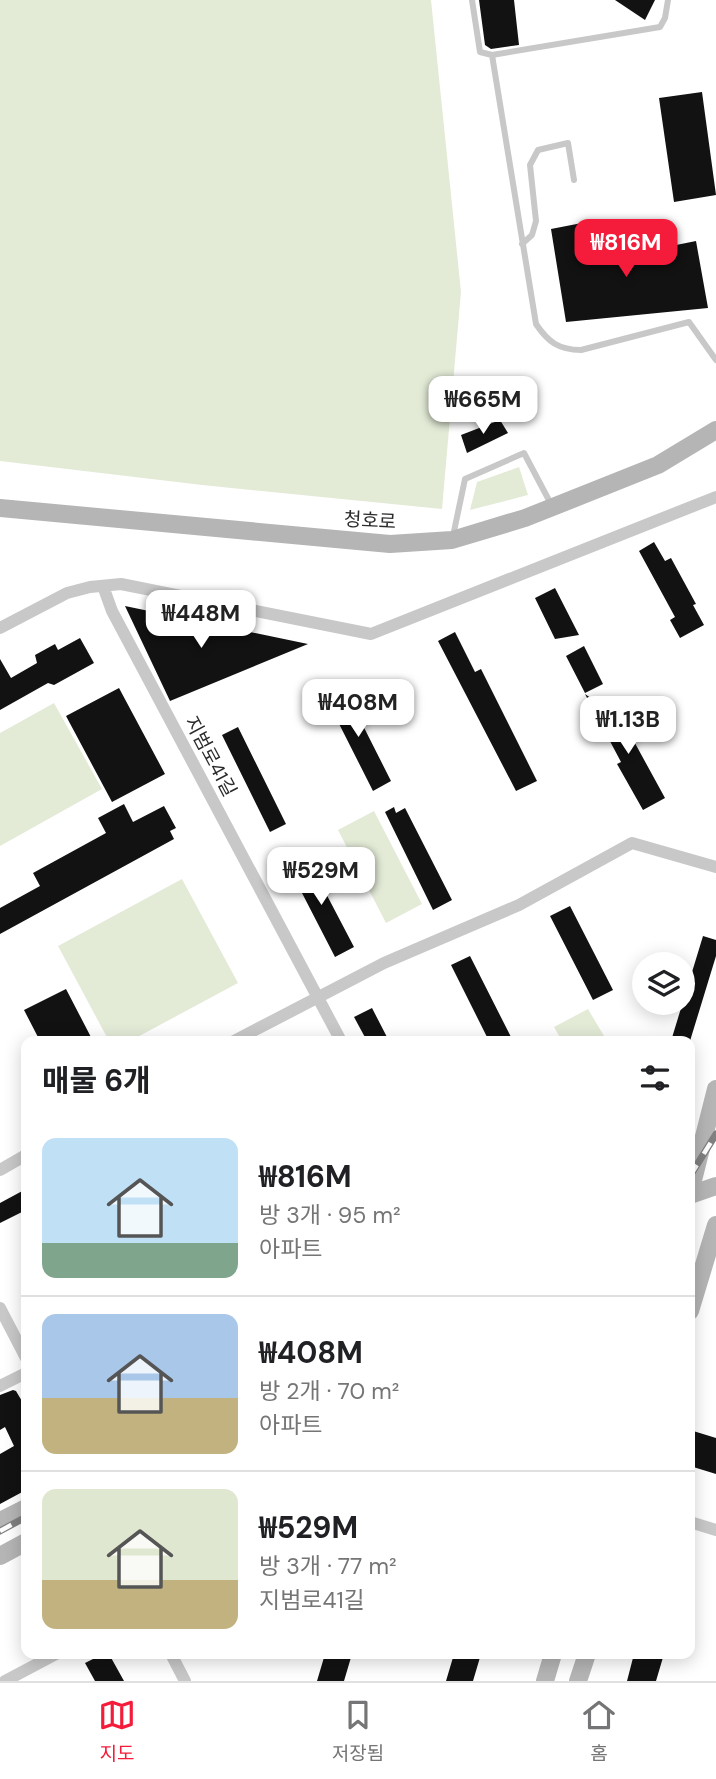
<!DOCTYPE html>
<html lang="ko">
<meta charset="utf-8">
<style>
body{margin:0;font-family:"DM Sans","Noto Sans KR",sans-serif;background:#f2f2f2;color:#202124;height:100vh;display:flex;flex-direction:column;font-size:26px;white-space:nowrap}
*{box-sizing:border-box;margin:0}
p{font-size:23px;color:#757577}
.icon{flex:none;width:38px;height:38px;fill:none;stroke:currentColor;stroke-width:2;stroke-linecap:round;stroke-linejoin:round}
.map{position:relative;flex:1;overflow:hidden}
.drawer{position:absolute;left:21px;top:1036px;width:674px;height:623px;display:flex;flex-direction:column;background:#fff;border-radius:14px;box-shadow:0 4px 18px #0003}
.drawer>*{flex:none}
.tools{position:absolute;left:632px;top:952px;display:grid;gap:14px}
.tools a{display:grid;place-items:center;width:63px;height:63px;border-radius:50%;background:#fff;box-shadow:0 4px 18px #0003;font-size:35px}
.price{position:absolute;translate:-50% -60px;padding:0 16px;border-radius:14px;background:#fff;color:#222;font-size:23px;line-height:46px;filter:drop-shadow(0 2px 4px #0008)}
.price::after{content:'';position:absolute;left:50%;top:42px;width:21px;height:16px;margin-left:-10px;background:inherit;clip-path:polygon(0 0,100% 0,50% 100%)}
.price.current{background:#f41c3a;color:#fff}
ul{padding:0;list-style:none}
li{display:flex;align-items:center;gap:21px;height:175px;padding:0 21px}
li+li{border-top:2px solid #e0e0e0}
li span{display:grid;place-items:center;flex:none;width:196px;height:140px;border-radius:14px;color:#555}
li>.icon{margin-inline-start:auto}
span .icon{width:84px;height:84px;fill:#fffc;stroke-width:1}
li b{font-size:30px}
h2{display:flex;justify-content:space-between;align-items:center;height:84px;padding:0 21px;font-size:30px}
.menu{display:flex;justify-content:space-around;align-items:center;height:98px;border-top:2px solid #e0e0e0;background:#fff;font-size:19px;color:#757577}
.menu a{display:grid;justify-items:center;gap:4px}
.menu .current{color:#f41c3a}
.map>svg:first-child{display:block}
.green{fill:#e3ebd7}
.building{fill:#121212}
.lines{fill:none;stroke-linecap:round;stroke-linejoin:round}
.service{stroke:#c8c8c8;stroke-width:6}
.minor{stroke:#c8c8c8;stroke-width:12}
.secondary{stroke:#b5b5b5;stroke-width:18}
.rail-casing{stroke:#808080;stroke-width:7}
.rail{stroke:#fff;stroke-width:4.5;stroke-dasharray:13;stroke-linecap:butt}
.labels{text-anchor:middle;stroke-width:7;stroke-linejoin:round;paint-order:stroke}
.street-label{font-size:19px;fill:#2b2b2b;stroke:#fff}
</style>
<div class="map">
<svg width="716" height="1681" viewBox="0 0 716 1681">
<rect width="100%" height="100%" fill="#fff"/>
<!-- green -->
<path class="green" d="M0 0H431L461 292 442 509 202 485 0 461Z
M519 467 528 495 470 510 477 482Z
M54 703 102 789 0 846V733Z
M374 811 422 904 386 923 338 830Z
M182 879 238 983 130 1041H109L58 946Z
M588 1009 607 1041H562L554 1027Z"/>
<!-- building -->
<path class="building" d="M479 0H514L519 45 491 49 485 45Z
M615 0H655L645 20Z
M702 92 716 195 674 202 659 98Z
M587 222V263L696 241 708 308 566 322 551 229Z
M500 420 508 433 467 453 461 435Z
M654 542 665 561 671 558 696 604 693 605 704 625 680 638 670 620 675 617 639 551Z
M555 588 579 635 555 639 535 598Z
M125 606 308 644 170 701Z
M455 632 475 672 481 669 537 781 516 791 438 641Z
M80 638 94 663 54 685 48 683 0 710V659L11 678 37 663 35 655 55 644 58 650Z
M584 646 603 684 585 693 566 656Z
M343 686 391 781 373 791 325 696Z
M119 688 165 774 112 802 66 716Z
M585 694 605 708 613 703 665 798 643 810 617 764 621 762Z
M238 727 286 824 270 832 222 735Z
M124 804 133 822 164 806 176 828 170 831 174 839 0 934V908L40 886 33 873 106 833 98 818Z
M394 807 396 813 405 808 452 900 433 910 385 812Z
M295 857 300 865 309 861 354 947 335 957 286 862Z
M570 906 613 990 593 1000 550 916Z
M703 936 716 940V956L690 1041H671Z
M470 956 513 1041H489L451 965Z
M66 989 93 1041H40L24 1010Z
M372 1008 389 1041H367L354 1017Z
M26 1189V1210L0 1223V1203Z
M13 1390 16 1391 26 1408V1490L0 1504V1454L14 1446 5 1427 0 1430V1395Z
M690 1430 716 1438V1474L690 1466Z
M103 1654H109L124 1681H95L85 1663Z
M325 1654H352L344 1681H317Z
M454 1654H481L473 1681H446Z
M634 1654H664L656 1681H627Z"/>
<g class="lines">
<!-- service -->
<path class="service" d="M472 0 480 52 492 55 660 27 665 18 668 0
M492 55 536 324C548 342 559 350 581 350L689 322 716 360
M522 244 532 235 536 221 530 165 538 150 568 143 574 180
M453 536 465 479 524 453 552 506"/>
<!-- minor -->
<path class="minor" d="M103 586 112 611 341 1041
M0 628 67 593 90 587 121 584 371 634 716 497
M234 1041 384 963 519 905 632 843 716 867
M0 1170 26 1155
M0 1308 26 1358
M0 1386 26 1373
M690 1522 716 1530
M171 1654 185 1681
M5 1681 56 1654"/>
<!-- secondary -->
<path class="secondary" d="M0 508 390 544 452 540 525 518 658 465 716 430
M690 1192 716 1089
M690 1195 716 1186
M690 1311 716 1225
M0 1521 26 1508
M0 1556 26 1542
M545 1681 553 1654
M578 1681 587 1654"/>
<!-- rail casing -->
<g class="rail-casing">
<path id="rail" d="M690 1176 716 1134
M0 1531 26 1517"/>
</g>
<!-- rail -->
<use href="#rail" class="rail"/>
</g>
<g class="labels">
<!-- street labels -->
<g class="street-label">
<text transform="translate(370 520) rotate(3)" y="7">청호로</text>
<text transform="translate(211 756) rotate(62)" y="7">지범로41길</text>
</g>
</g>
</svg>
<div class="tools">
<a><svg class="icon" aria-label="layers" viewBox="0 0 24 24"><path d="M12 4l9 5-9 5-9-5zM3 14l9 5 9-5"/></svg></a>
</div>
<b class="price current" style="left:626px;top:279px">₩816M</b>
<b class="price" style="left:483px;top:436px">₩665M</b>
<b class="price" style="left:201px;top:650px">₩448M</b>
<b class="price" style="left:358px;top:739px">₩408M</b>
<b class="price" style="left:628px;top:756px">₩1.13B</b>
<b class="price" style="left:321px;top:907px">₩529M</b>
<section class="drawer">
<h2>매물 6개<svg class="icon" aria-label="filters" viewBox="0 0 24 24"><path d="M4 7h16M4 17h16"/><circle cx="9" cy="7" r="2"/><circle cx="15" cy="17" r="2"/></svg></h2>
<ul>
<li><span style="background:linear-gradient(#bfe0f5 75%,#7fa58c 0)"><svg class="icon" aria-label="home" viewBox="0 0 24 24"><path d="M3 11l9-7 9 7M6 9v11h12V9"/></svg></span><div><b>₩816M</b><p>방 3개 · 95 m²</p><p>아파트</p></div></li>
<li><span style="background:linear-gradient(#a9c7e8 60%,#c2b280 0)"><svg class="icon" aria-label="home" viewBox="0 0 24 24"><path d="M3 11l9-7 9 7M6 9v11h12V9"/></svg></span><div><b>₩408M</b><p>방 2개 · 70 m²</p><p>아파트</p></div></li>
<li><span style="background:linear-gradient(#dfe7d0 65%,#c2b280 0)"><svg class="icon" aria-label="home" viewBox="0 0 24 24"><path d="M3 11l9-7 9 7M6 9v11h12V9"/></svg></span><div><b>₩529M</b><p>방 3개 · 77 m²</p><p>지범로41길</p></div></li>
</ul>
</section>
</div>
<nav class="menu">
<a class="current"><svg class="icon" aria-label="map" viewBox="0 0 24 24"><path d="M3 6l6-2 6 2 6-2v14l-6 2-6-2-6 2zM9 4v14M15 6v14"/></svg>지도</a>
<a><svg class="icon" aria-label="saved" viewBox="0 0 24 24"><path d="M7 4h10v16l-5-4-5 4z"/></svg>저장됨</a>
<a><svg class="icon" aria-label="home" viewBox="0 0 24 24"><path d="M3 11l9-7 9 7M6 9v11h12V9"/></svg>홈</a>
</nav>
